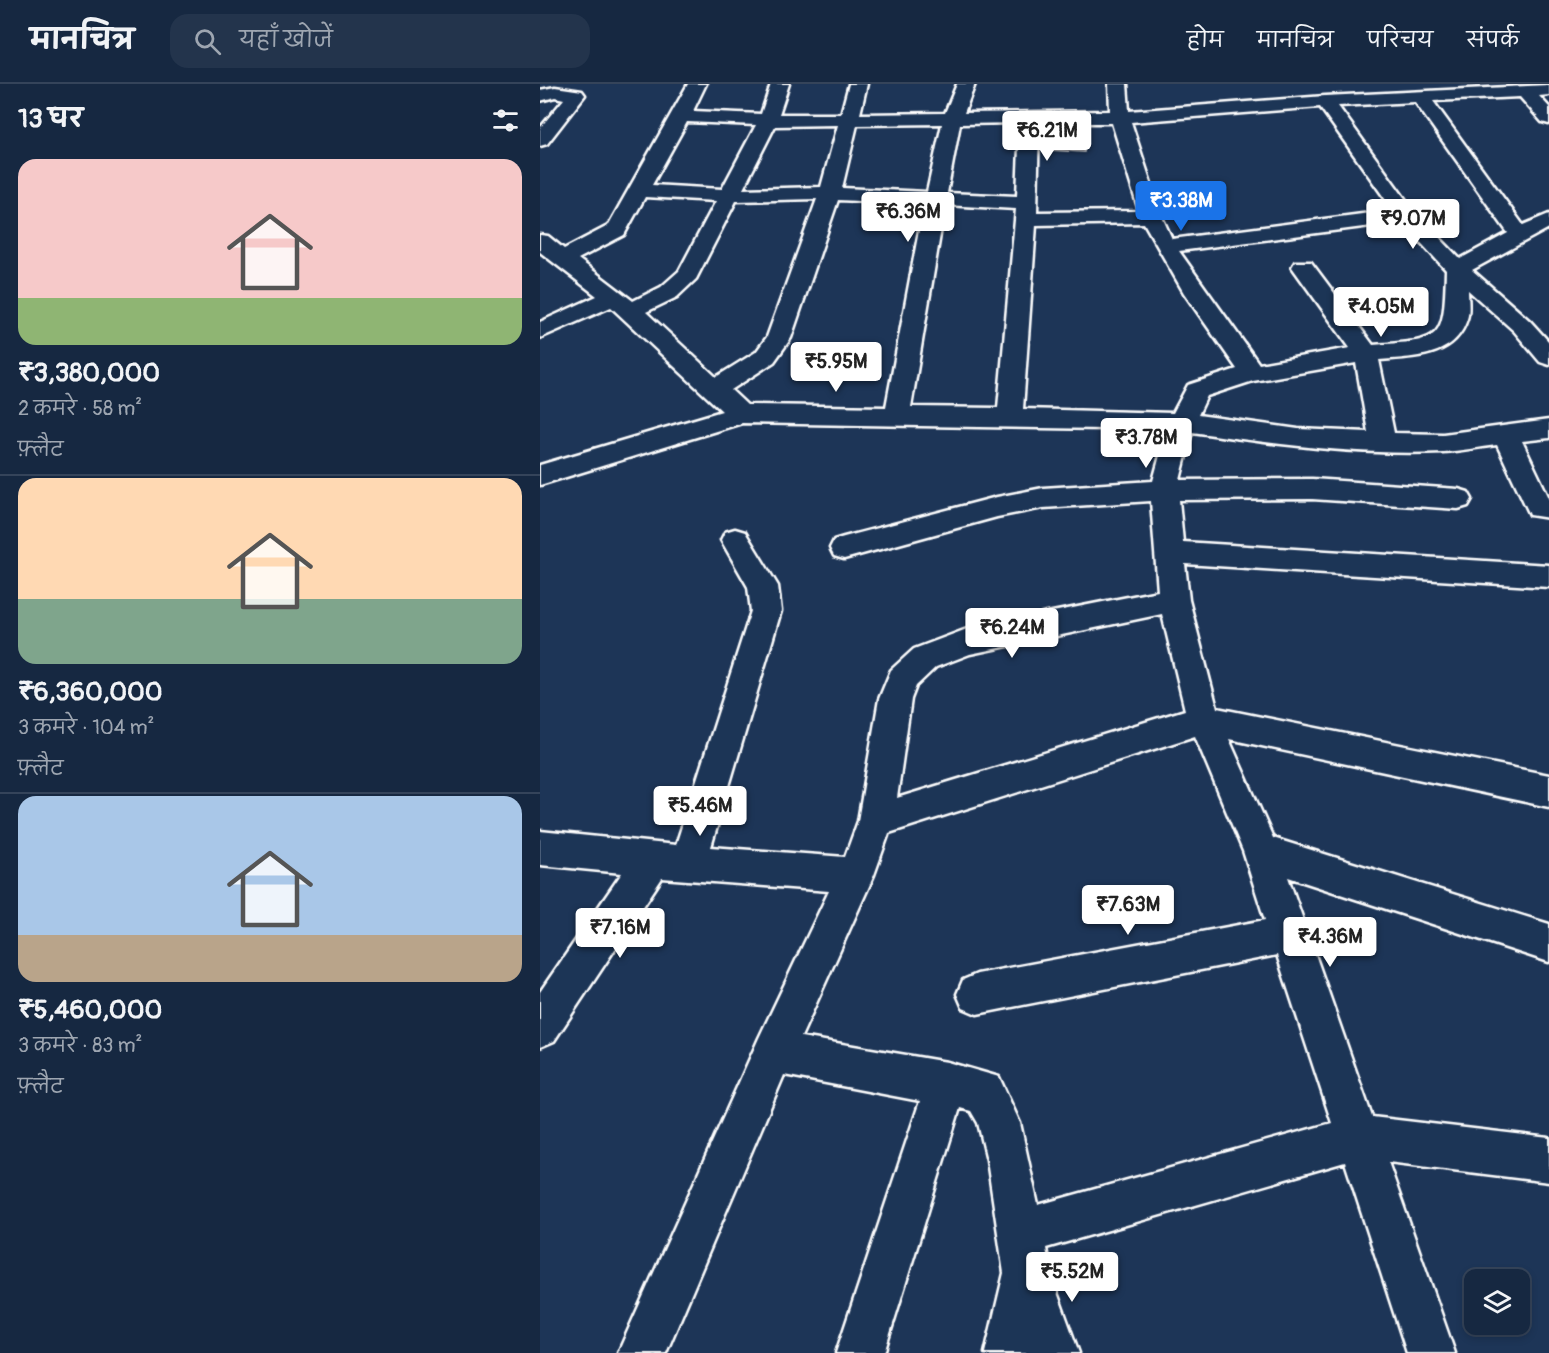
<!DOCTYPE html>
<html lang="hi">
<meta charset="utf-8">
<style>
body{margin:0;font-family:Pangolin,"Playpen Sans Deva",sans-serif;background:#23344c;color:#f1f3f6;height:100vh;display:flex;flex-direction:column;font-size:22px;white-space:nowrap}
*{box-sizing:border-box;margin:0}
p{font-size:20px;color:#9ea6b1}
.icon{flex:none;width:33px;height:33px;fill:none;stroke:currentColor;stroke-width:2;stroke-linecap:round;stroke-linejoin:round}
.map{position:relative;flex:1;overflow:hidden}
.sheet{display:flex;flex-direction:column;background:#162841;width:540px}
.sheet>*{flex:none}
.controls{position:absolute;left:924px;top:1185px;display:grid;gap:12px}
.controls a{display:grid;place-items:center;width:66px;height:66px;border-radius:12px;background:#162841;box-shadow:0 3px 9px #0003,0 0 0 2px #35445a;font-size:30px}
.price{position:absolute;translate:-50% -51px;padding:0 14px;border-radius:6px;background:#fff;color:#222;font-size:20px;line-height:39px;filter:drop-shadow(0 2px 3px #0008)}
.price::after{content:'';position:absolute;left:50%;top:36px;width:18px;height:14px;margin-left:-9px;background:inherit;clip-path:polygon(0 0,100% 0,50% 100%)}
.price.current{background:#1a73e8;color:#fff}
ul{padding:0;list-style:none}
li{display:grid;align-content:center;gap:12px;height:318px;padding:0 18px}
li+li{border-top:2px solid #35445a}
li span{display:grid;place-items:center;height:186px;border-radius:18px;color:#555}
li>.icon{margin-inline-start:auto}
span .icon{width:108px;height:108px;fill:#fffc;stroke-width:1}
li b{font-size:26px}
h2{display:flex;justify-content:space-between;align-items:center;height:72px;padding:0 18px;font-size:26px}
header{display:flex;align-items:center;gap:36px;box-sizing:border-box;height:84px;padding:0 30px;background:#162841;border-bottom:2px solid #35445a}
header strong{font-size:28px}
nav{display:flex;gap:33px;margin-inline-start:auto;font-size:21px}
.search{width:420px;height:54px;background:#23344c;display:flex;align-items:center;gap:15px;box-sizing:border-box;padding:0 21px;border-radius:18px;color:#9ea6b1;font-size:22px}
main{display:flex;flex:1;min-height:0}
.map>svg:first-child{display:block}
.building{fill:#6b6775;stroke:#fff;stroke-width:1.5}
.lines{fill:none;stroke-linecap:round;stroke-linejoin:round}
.street-casing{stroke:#fff;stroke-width:5}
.street{fill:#1d3557;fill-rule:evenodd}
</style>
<header>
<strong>मानचित्र</strong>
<div class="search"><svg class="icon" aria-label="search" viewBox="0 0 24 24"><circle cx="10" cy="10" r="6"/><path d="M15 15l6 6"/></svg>यहाँ खोजें</div>
<nav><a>होम</a><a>मानचित्र</a><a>परिचय</a><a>संपर्क</a></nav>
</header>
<main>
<section class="sheet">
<h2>13 घर<svg class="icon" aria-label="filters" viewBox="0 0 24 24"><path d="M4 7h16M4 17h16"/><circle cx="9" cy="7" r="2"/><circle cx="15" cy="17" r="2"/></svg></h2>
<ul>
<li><span style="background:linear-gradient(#f6c9c9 75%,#8fb573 0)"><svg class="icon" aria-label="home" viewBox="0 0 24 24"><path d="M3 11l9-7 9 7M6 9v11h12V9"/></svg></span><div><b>₹3,380,000</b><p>2 कमरे · 58 m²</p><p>फ़्लैट</p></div></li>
<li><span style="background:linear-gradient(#ffd9b3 65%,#7fa58c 0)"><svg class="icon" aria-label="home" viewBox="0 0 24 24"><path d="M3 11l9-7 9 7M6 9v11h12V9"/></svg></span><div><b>₹6,360,000</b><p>3 कमरे · 104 m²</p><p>फ़्लैट</p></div></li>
<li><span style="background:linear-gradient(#a9c7e8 75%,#b9a48a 0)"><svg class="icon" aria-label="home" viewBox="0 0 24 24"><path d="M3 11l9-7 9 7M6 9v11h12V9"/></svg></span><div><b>₹5,460,000</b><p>3 कमरे · 83 m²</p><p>फ़्लैट</p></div></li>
</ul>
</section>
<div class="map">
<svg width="1009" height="1269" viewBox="0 0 1009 1269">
<rect width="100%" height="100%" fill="#1d3557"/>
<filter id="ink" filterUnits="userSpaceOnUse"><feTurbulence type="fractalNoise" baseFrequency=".0167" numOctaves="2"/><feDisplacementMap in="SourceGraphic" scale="12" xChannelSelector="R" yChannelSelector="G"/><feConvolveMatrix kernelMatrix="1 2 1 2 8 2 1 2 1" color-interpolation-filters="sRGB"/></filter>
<g filter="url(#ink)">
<!-- building -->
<path class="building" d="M511 58 545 60 544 68 510 66Z"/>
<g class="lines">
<!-- street casing -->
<g class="street-casing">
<path id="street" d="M148 0H166L153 27 221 30 231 0H249L239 30H301L309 0H327L320 30 405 29 417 0H435L424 29 570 27 569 0H587L589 27 785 12 1009 1V11L999 12 1009 23V40L1002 38 980 13 893 17 983 141 1009 130V144L932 186 990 237 1009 258V281L1000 278 974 247 928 206C928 215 930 227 927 235 915 274 873 273 839 276L854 349 903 350 1009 336V354L982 357 1009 414V434L990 431 957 361C939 363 921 367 903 368 819 372 735 360 652 348L640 396 772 395 918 405 928 408 932 415 928 422 918 425 772 415 639 416 643 458 1009 481V503L645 480 649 516 677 624 1009 691V723L689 655 733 754 1009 840V878L748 793 832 1033 1009 1054V1098L848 1078 915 1269H867L805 1078 506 1164 510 1189 539 1269H445L464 1189 447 1076 438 1039 431 1027 420 1024 344 1269H296L380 1017 244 991 126 1269H78L219 954 289 807 122 794 14 957 0 963V908L82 789 0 781V747L136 761 211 527 208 503 181 456 185 448 195 445 205 448 238 502 241 527 171 763 305 773 318 737 339 615 351 586 374 565 427 545 618 507 611 417 503 424 457 433 304 475 294 472 290 464 294 456 304 453 457 413 503 404 613 397 627 346 202 339 0 401V381L182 327 71 223 0 254V238L57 212 0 168V151L8 152 24 165 68 142ZM875 18 968 149 920 175 874 127 798 22ZM780 23 853 126 632 155 622 133 591 38ZM147 38 216 41 182 105 112 101ZM480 39 477 112 407 109 420 40ZM499 39H572L599 127 497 128ZM402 40 387 108 302 104 317 41ZM298 41 281 103 203 105 235 42ZM105 113 176 117 139 187 121 203 93 217 38 175 84 151ZM277 115 227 253 216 268 176 293 106 228 137 213 156 195 196 117ZM298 116 384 120 346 323 207 321 191 306 234 278 251 254ZM405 121 476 125 458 324 371 323ZM862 138 906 186C904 258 903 256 833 261L771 178H755L752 183 810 264 719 280 639 167ZM604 139 644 209 697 285 648 301 633 329 483 325 496 141ZM816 279 828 348 758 345 658 331 667 312 713 297ZM622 530 645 626 357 714 371 615 376 602 396 583 430 570ZM655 652 703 767 725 836 437 890 423 896 417 910 423 924 437 930 737 871 792 1039 498 1121 480 1039 459 993 407 978 261 953 334 791 349 749Z
M15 3 42 7 45 11 7 60 0 62V44L24 15 15 13 0 17V6Z"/>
</g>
<!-- street -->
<use href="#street" class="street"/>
</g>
</g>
</svg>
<div class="controls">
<a><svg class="icon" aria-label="layers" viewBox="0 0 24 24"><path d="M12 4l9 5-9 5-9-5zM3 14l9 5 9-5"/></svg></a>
</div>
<b class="price" style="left:507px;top:78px">₹6.21M</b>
<b class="price current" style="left:641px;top:148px">₹3.38M</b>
<b class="price" style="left:368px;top:159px">₹6.36M</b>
<b class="price" style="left:873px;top:166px">₹9.07M</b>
<b class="price" style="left:841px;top:254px">₹4.05M</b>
<b class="price" style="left:296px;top:309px">₹5.95M</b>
<b class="price" style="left:606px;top:385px">₹3.78M</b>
<b class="price" style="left:472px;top:575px">₹6.24M</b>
<b class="price" style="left:160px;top:753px">₹5.46M</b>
<b class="price" style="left:588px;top:852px">₹7.63M</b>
<b class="price" style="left:80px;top:875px">₹7.16M</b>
<b class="price" style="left:790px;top:884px">₹4.36M</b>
<b class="price" style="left:532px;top:1219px">₹5.52M</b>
</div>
</main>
